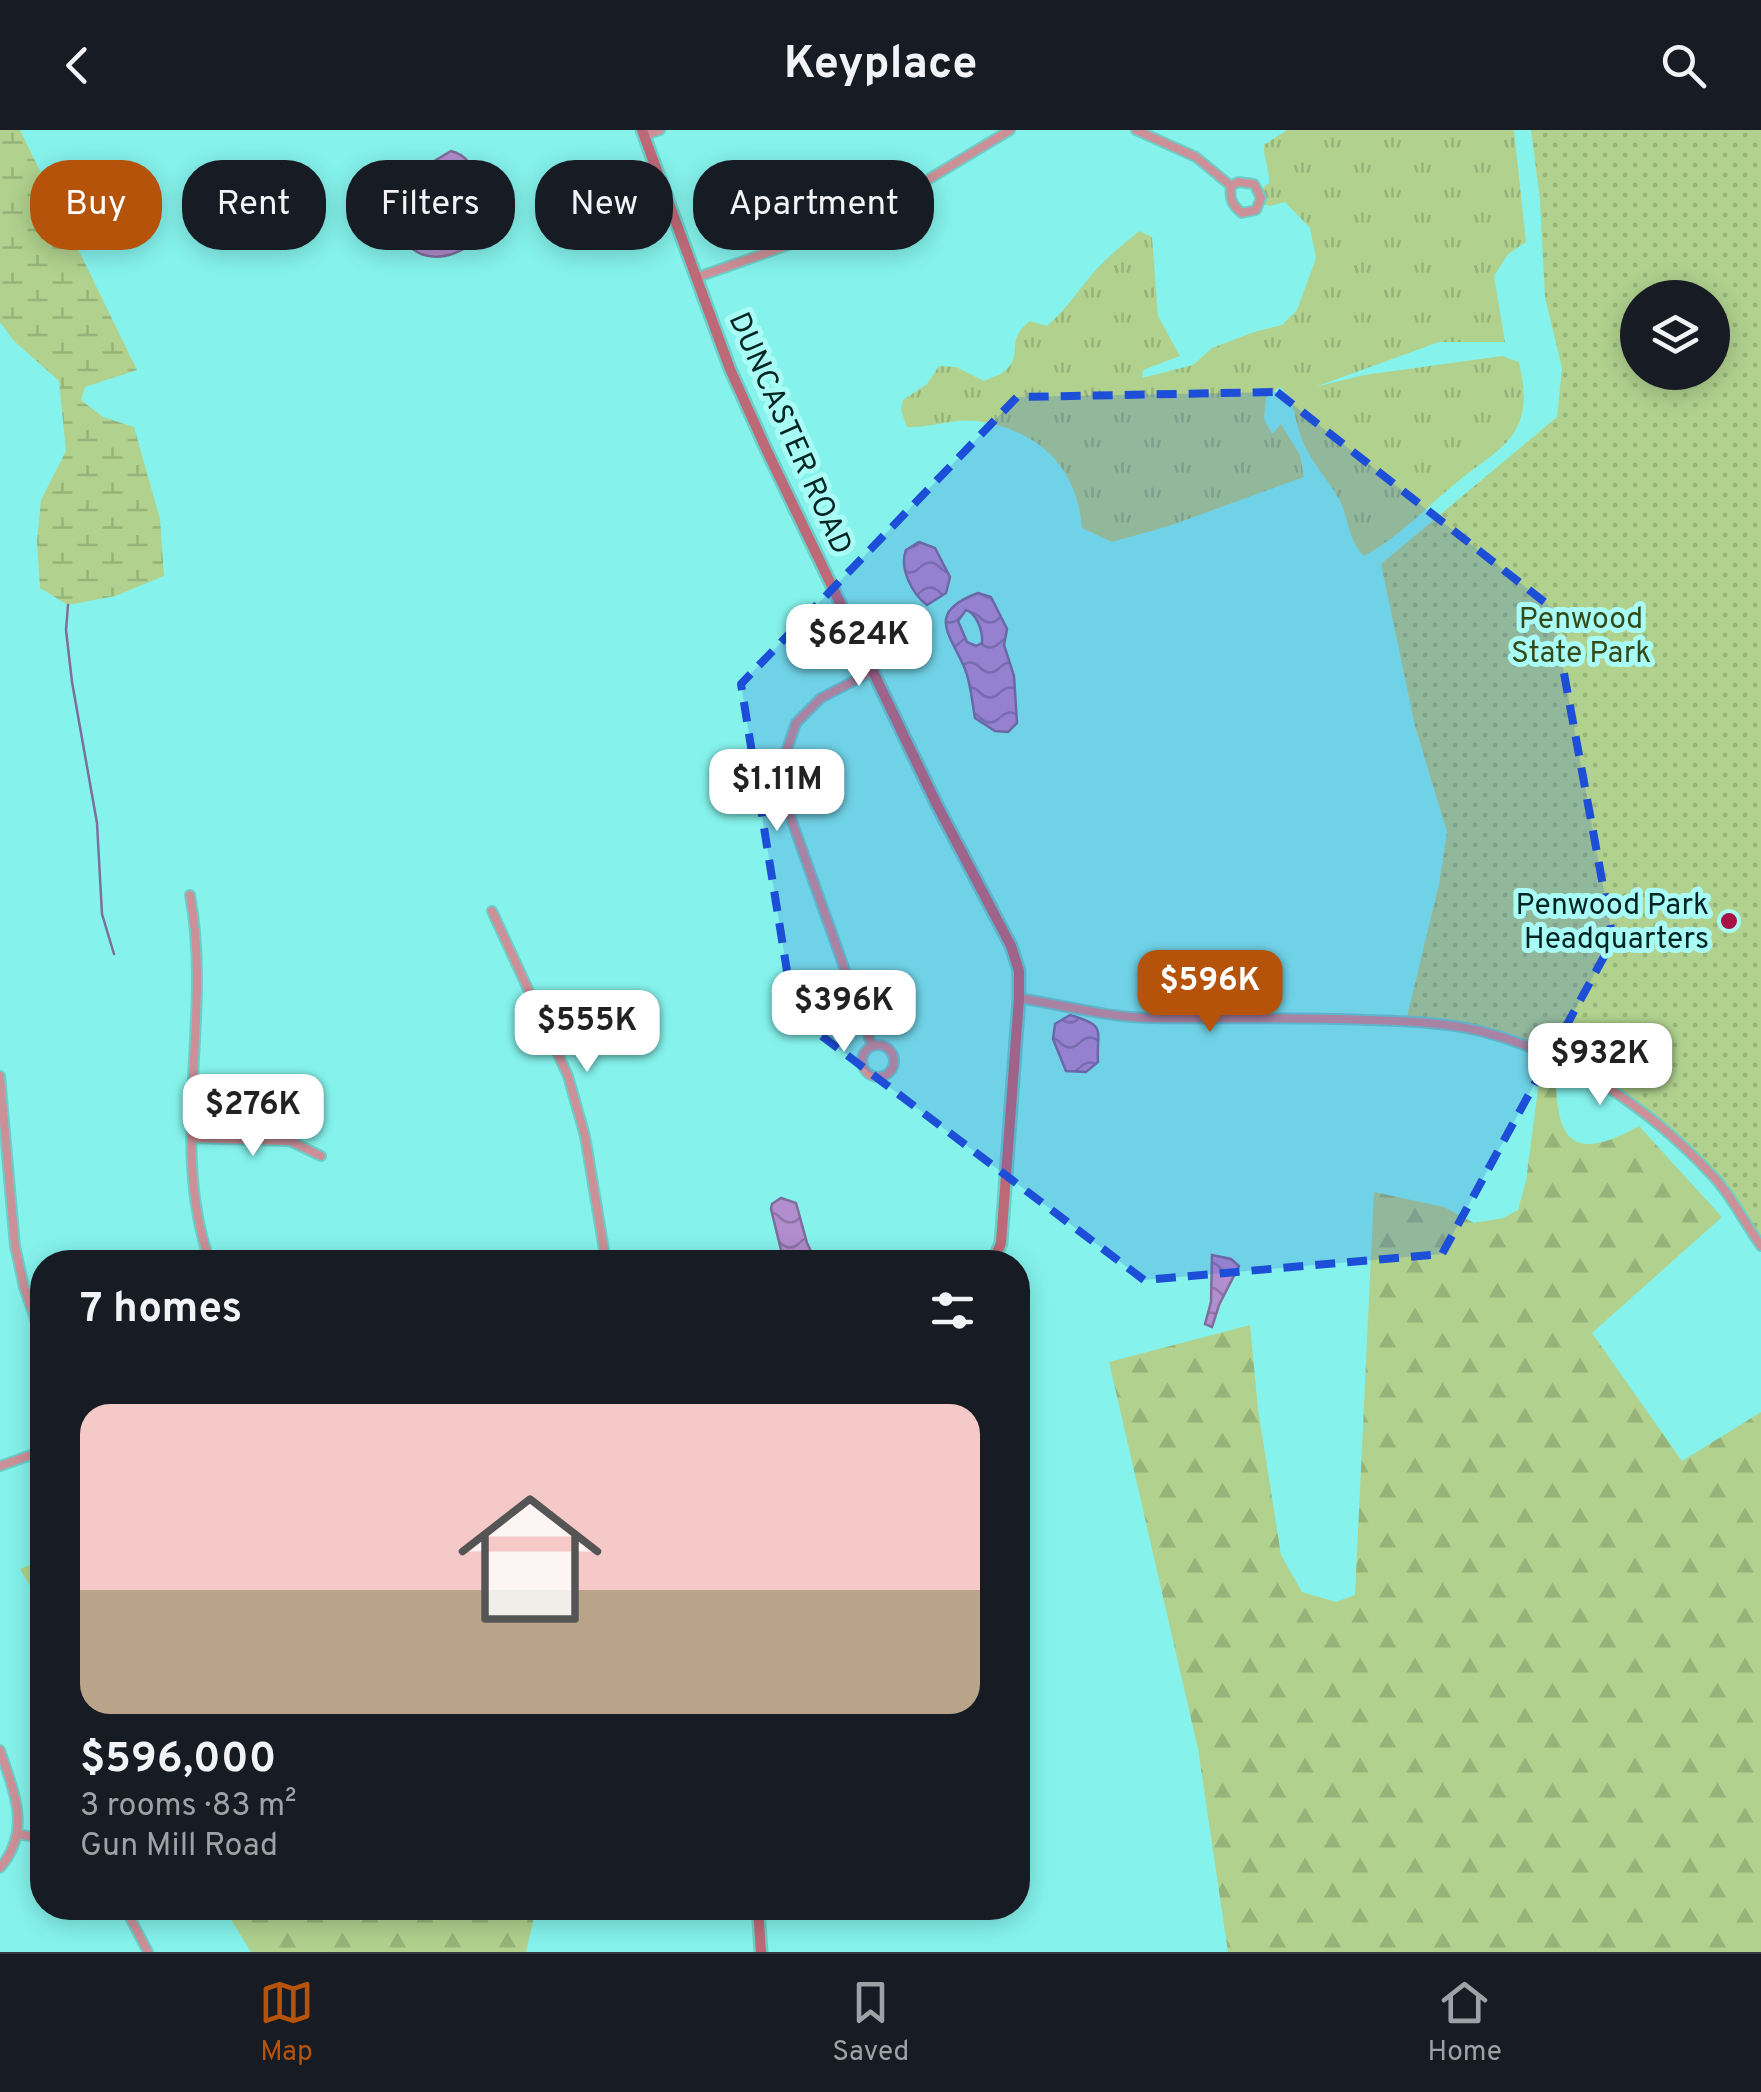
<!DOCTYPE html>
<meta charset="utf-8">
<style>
body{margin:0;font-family:Overpass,sans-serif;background:#242831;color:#f1f3f6;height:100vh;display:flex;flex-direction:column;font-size:38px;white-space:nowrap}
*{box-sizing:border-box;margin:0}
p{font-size:32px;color:#9ea1a6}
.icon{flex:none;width:55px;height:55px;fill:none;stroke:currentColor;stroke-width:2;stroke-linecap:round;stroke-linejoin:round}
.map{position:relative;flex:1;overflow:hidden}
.drawer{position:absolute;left:30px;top:1120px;width:1000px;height:670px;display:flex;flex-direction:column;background:#171b24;border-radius:40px;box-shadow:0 5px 25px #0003}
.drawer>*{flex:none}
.top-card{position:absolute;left:30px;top:30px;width:1000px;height:90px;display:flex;gap:20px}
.fabs{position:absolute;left:1620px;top:150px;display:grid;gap:20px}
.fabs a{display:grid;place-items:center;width:110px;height:110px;border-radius:50%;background:#171b24;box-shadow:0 5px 25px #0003;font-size:50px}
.price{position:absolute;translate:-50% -85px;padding:0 22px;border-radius:20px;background:#fff;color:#222;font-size:32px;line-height:65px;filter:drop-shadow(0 2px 5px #0008)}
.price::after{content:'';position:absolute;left:50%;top:60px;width:30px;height:22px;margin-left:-15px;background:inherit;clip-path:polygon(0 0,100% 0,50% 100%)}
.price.active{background:#b45309;color:#fff}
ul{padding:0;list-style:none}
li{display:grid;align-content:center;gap:20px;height:530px;padding:0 50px}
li+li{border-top:2px solid #363941}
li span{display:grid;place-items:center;height:310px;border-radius:30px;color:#555}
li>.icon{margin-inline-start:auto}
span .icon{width:180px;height:180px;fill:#fffc;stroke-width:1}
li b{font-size:42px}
h2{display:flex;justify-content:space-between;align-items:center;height:120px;padding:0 50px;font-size:42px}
.tag{padding:0 35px;border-radius:40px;background:#171b24;box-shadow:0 5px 25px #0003;font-size:35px;line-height:90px}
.tag.active{background:#b45309;color:#fff}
header{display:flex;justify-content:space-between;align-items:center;height:130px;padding:0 50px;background:#171b24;font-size:45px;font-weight:700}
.menu{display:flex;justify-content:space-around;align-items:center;height:140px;border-top:2px solid #363941;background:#171b24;font-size:28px;color:#9ea1a6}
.menu a{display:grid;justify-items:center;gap:5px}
.menu .active{color:#b45309}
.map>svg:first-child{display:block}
.grass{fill:url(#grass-tufts)}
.forest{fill:url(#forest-firs)}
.wetland{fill:url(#wetland-marsh)}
.park{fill:url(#park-dots);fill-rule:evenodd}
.water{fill:url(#water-waves);stroke:#7e6e9b;stroke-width:2.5;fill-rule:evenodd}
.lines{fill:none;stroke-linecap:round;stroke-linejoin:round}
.stream{stroke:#7e6e9b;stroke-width:2.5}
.street-casing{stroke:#6dcec8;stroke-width:12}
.secondary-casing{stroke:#6dcec8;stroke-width:15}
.street{stroke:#cc9098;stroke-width:8}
.secondary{stroke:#be6977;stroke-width:10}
.marked{fill:#1d4ed8;fill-opacity:0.2;stroke:#1d4ed8;stroke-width:8;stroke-dasharray:20 12;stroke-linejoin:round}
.poi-dot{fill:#a81244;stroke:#a9fcf6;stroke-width:4}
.labels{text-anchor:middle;stroke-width:10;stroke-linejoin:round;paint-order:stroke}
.street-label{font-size:30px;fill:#012523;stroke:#a9fcf6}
.park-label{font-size:30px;fill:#344a19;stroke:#a9fcf6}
.poi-label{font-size:30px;fill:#012523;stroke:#a9fcf6;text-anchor:end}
</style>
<header><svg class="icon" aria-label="back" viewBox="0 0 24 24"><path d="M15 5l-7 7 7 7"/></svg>Keyplace<svg class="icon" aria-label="search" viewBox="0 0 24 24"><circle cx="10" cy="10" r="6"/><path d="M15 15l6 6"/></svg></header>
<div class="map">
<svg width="1761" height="1822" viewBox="0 0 1761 1822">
<defs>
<pattern id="grass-tufts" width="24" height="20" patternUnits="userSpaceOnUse" patternTransform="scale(2.5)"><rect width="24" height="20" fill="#b0d28e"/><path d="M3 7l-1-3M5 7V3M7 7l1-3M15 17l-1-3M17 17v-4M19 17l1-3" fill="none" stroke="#96b47a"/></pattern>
<pattern id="forest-firs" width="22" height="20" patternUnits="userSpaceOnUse" patternTransform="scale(2.5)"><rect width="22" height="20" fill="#b0d28e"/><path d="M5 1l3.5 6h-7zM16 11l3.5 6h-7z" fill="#96b47a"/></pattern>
<pattern id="wetland-marsh" width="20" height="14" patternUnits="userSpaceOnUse" patternTransform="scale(2.5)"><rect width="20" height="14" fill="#b0d28e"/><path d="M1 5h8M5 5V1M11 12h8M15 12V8" fill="none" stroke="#96b47a"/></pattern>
<pattern id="park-dots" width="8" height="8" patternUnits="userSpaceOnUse" patternTransform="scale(2.5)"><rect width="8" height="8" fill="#b0d28e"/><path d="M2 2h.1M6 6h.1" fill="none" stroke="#96b47a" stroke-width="1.8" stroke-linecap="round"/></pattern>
<pattern id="water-waves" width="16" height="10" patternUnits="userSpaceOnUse" patternTransform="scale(2.5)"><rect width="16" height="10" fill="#b38ecf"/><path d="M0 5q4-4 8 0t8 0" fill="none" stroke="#8f74a8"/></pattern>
</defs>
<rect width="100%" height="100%" fill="#85f3ec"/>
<!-- grass -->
<path class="grass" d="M1287 0H1514L1526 112 1508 124 1494 146 1505 212H1439L1315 257 1364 245 1502 226 1519 232C1524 256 1528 278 1515 301 1503 321 1480 333 1462 348 1429 374 1401 406 1364 426 1348 411 1349 388 1339 369 1327 348 1309 330 1301 307 1294 287 1296 273 1280 257L1266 267 1264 289 1272 304 1281 294 1300 325 1304 347 1169 396 1112 412 1082 398C1077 336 1038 300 977 291 954 288 931 298 907 297L901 280 903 270 927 254 939 236 956 237 984 251C990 248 1001 245 1006 240 1024 223 1004 211 1030 191L1047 196C1063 182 1072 169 1085 153 1100 133 1120 117 1139 101L1152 107 1158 186 1180 226 1143 240 1142 248 1193 235 1212 218 1254 202 1282 195 1297 180 1316 128 1310 98 1285 72 1270 76 1260 73V60L1269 53C1270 40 1263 28 1264 15Z"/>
<!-- forest -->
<path class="forest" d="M1540 943 1556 951C1557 1020 1581 1028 1639 996L1722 1087 1592 1203 1682 1331 1761 1282V1822H1228L1198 1619 1109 1232 1250 1195 1258 1279 1281 1425 1302 1462 1336 1472 1355 1465 1374 1062 1444 1077 1474 1093 1503 1088 1518 1080 1526 1051Z
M42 1430V1476L20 1439Z
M224 1778H536L526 1822H251Z"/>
<!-- wetland -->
<path class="wetland" d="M0 0H20L137 240 85 257 81 270 103 287 134 297 160 389 164 446 115 466 68 475 40 458 37 411 41 370 66 321 59 251 13 210 0 192Z"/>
<!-- park -->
<path class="park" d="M1531 0H1761V1116L1720 1054 1634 976 1560 930 1476 900 1406 891 1439 754 1447 702 1415 596 1381 434 1557 287 1562 238 1545 167 1540 70ZM1638 168H1712V242H1638Z"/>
<!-- water -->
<path class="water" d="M451 21C466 25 471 34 476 48 480 60 487 74 486 86 484 117 439 138 414 120 400 109 391 79 388 63L391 57Z
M919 412 935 418 950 447 946 463 927 475C912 464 899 438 906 420Z
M978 463 991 467 1007 499 1004 515 1014 546 1017 593 1008 602 995 601 975 588C972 572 971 554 965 539 950 503 925 483 978 463ZM966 480C977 483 983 502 982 513L976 516 967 512 958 491Z
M1070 885C1108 896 1096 899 1098 932L1086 942 1066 941 1053 909 1055 894Z
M781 1068 796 1073 807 1113 816 1132H784L771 1079 772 1074Z
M1212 1125 1231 1129 1239 1136 1219 1175 1212 1197 1205 1194 1211 1172Z"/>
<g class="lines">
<!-- stream -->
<path class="stream" d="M68 475 66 500 72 552 97 693 102 784 114 824"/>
<!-- street casing -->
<g class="street-casing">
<path id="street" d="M1136 0 1196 27 1231 56C1229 69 1232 75 1242 83L1256 80 1261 68 1254 54 1238 52 1231 56
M644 6 660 0
M695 148 837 98 874 82 1010 0
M190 765C213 886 168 1014 210 1132
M492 781 568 946 585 1006 606 1132
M1019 868C1063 875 1110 888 1154 888 1225 889 1296 887 1366 890 1404 891 1443 892 1480 901 1566 922 1649 978 1709 1042 1730 1063 1744 1092 1761 1116
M862 931a16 16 0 1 1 32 0a16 16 0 1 1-32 0Z
M872 916 777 649 796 593 821 568 873 541
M0 946 15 1116 24 1157 42 1209
M191 1008 290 1011 321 1026
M0 1336 42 1321
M0 1620C14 1663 32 1700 0 1738
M19 1704 42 1709
M125 1778 148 1822"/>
</g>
<!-- secondary casing -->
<g class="secondary-casing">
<path id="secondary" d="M642 0 730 239 767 321 938 677 1011 816 1019 841V868L1001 1113 993 1132
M758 1778 761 1822"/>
</g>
<!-- street -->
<use href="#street" class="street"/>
<!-- secondary -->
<use href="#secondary" class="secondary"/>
</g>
<!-- marked area -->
<path class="marked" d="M1277 262 1552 478 1613 810 1442 1124 1144 1150 794 885 741 554 1017 267Z"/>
<!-- markers -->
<circle class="poi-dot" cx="1729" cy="791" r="10"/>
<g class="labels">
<!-- street labels -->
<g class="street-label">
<text transform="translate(791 303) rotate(66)" y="10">DUNCASTER ROAD</text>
</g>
<!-- park labels -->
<g class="park-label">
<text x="1581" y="498">Penwood<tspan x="1581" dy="34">State Park</tspan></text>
</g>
<!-- poi labels -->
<g class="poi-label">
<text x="1709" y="784">Penwood Park<tspan x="1709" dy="34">Headquarters</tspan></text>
</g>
</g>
</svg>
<div class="fabs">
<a><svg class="icon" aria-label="layers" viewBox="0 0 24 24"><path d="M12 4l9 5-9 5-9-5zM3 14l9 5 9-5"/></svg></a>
</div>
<b class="price" style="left:859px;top:559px">$624K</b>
<b class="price" style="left:777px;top:704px">$1.11M</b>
<b class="price active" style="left:1210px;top:905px">$596K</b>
<b class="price" style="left:844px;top:925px">$396K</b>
<b class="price" style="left:587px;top:945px">$555K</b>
<b class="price" style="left:1600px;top:978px">$932K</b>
<b class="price" style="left:253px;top:1029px">$276K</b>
<div class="top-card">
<a class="tag active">Buy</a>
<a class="tag">Rent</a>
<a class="tag">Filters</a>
<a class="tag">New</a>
<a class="tag">Apartment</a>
</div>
<section class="drawer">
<h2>7 homes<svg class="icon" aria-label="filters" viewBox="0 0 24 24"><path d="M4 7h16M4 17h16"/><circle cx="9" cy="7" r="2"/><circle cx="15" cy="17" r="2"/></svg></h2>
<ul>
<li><span style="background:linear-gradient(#f6c9c9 60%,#b9a48a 0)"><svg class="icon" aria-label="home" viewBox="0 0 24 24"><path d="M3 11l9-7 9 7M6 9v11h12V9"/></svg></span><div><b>$596,000</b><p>3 rooms · 83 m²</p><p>Gun Mill Road</p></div></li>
</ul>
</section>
</div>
<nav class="menu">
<a class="active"><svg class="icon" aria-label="map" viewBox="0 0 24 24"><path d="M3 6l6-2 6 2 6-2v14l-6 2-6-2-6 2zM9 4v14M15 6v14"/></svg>Map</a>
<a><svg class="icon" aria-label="saved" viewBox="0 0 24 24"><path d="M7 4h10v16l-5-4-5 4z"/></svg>Saved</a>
<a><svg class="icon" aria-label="home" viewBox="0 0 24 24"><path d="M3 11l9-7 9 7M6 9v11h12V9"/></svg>Home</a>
</nav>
